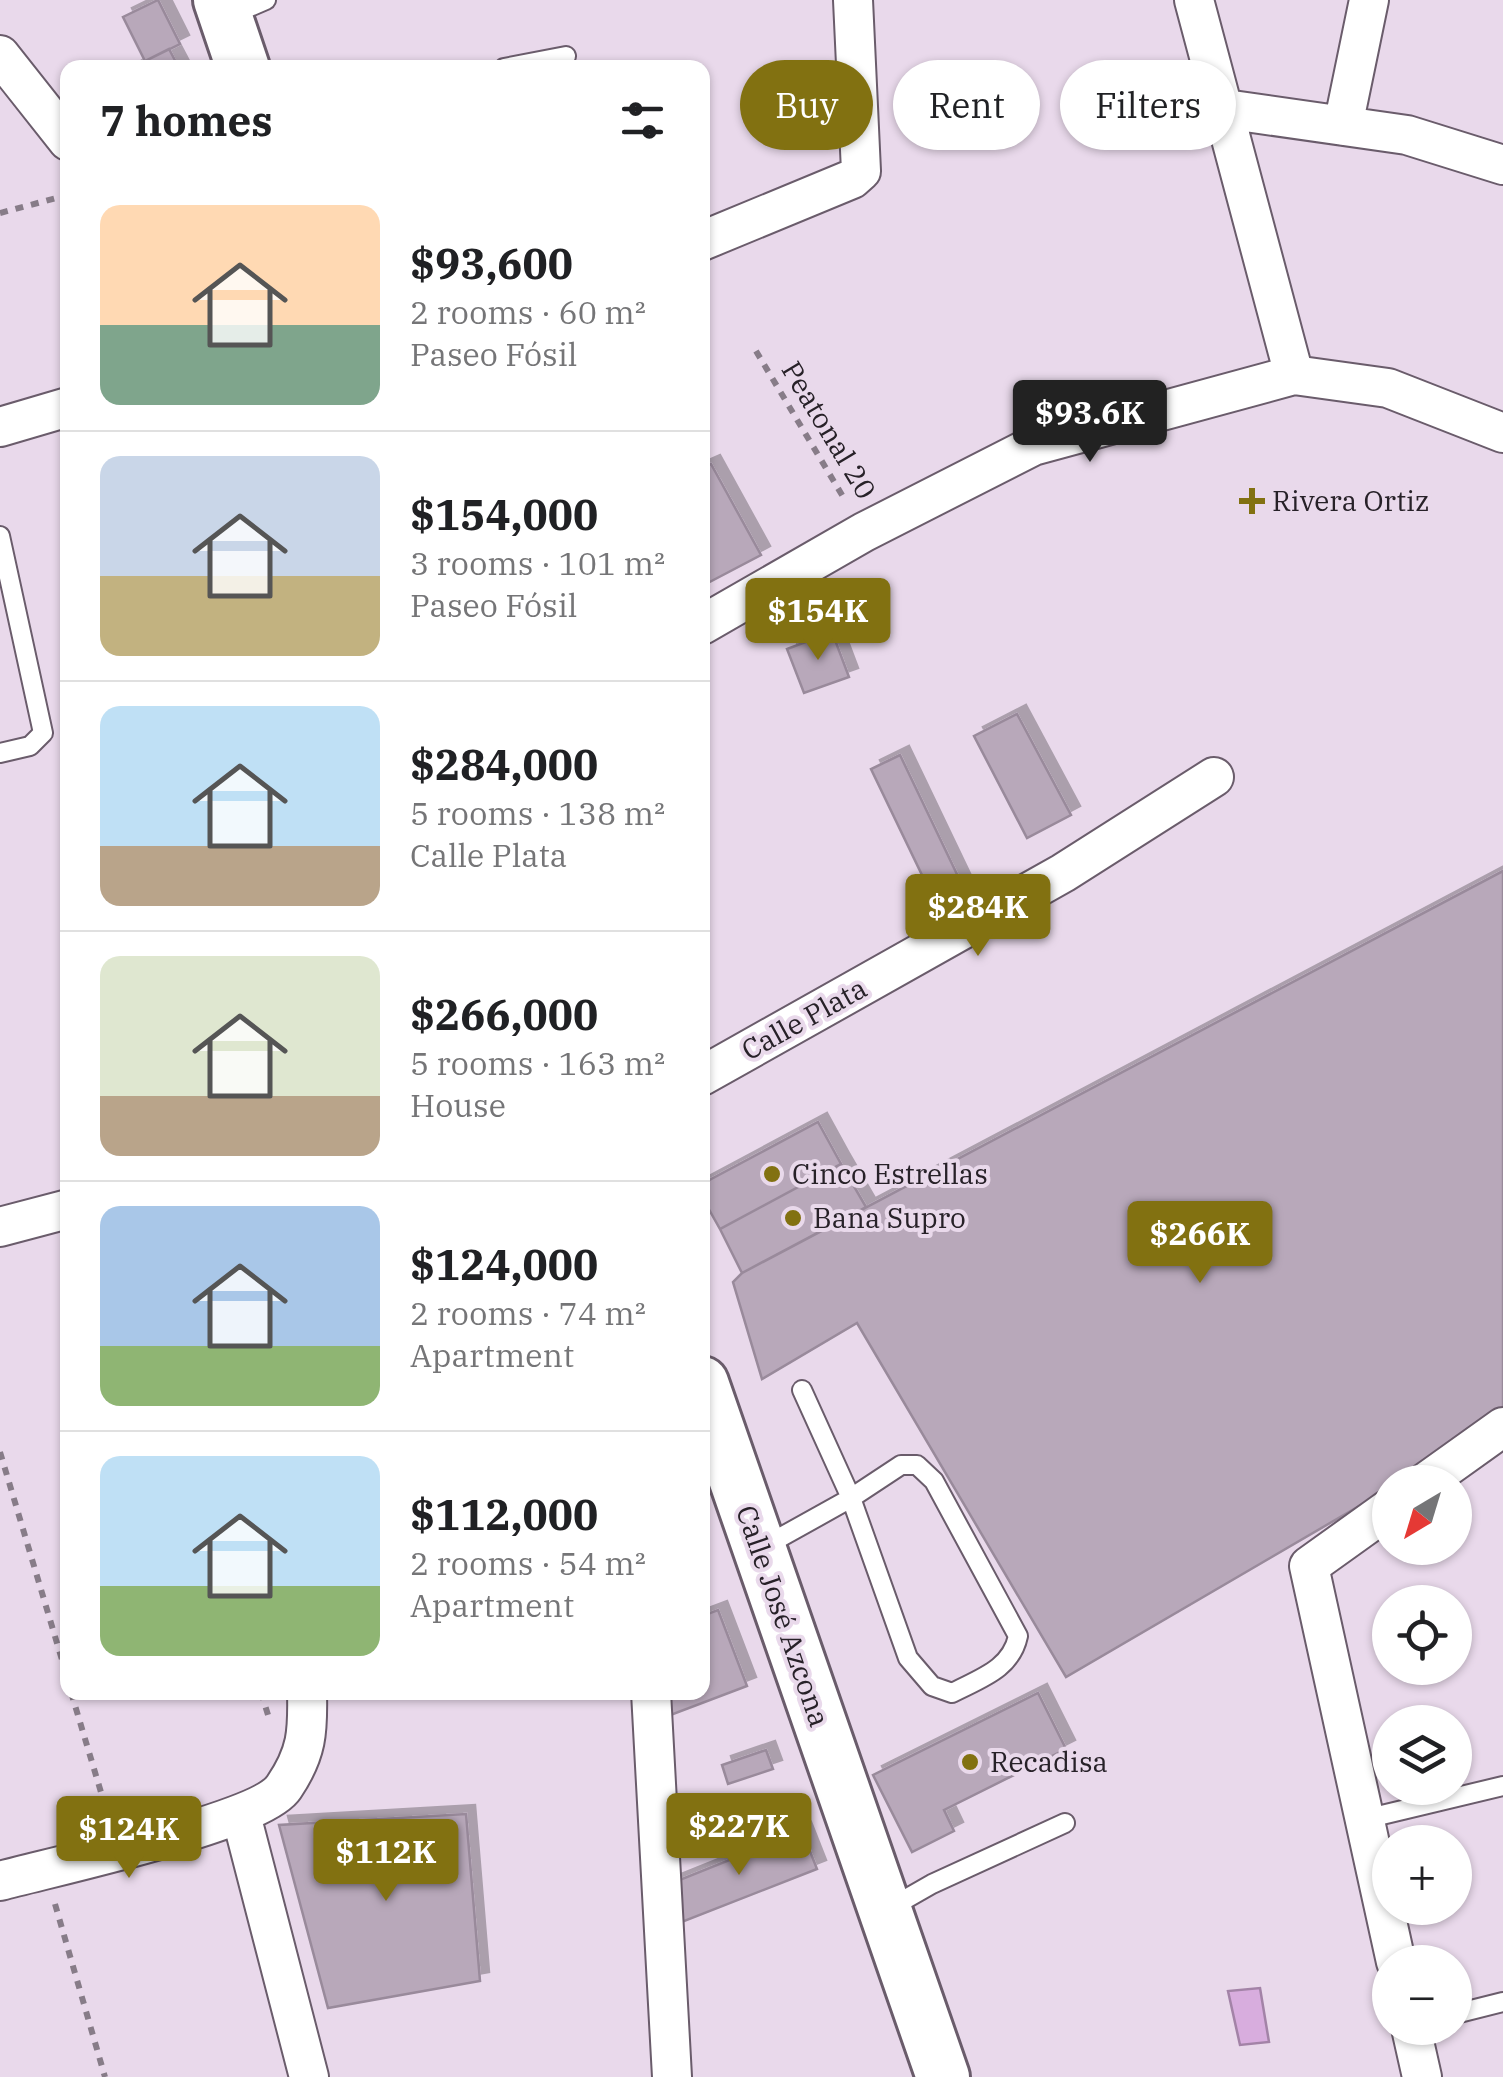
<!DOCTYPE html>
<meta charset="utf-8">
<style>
body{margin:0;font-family:"IBM Plex Serif",serif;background:#f2f2f2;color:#202124;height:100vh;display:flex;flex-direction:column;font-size:38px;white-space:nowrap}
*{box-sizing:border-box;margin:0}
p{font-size:32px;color:#757577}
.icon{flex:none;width:55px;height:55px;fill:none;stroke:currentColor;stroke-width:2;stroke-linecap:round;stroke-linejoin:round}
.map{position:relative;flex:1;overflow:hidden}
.details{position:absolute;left:60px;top:60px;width:650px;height:1640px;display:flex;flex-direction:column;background:#fff;border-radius:20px;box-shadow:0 2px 8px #0004}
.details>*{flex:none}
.top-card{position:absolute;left:740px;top:60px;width:612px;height:90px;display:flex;gap:20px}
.needle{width:65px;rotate:218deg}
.tools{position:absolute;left:1372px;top:1465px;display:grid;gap:20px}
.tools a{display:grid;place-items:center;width:100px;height:100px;border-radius:50%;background:#fff;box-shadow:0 2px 8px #0004;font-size:50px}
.price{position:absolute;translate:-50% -85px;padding:0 22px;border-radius:10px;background:#827111;color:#fff;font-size:32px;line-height:65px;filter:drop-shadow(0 2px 5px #0008)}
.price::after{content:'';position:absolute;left:50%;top:60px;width:30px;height:22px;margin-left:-15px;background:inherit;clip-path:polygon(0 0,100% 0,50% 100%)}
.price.active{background:#222;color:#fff}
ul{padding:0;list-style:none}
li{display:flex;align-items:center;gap:30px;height:250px;padding:0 40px}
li+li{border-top:2px solid #e0e0e0}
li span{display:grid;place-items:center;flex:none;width:280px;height:200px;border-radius:20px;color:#555}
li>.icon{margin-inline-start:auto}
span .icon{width:120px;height:120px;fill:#fffc;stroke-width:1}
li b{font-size:42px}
h2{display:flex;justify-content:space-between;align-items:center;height:120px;padding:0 40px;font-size:42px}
.pill{padding:0 35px;border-radius:45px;background:#fff;box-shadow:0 2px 8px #0004;font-size:35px;line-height:90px}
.pill.active{background:#827111;color:#fff}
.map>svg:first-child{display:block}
.water{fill:#d8adde;stroke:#a383a7;stroke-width:2.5}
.building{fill:#b8a8ba;stroke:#998a9b;stroke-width:2.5;filter:url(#shadow)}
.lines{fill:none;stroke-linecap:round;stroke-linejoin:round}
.service-casing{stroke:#6a5c6b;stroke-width:22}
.minor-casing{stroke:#6a5c6b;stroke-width:42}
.secondary-casing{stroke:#6a5c6b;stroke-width:58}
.path{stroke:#877c88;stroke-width:6;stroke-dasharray:8 8;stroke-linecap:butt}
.service{stroke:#fff;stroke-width:18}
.minor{stroke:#fff;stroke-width:38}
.secondary{stroke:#fff;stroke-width:52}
.poi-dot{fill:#827111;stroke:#e9d9eb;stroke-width:4}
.labels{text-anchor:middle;stroke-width:8;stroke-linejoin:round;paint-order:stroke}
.street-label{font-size:28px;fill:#272128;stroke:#e9d9eb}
.poi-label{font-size:28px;fill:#272128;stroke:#e9d9eb;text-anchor:start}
</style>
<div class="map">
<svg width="1503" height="2077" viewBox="0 0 1503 2077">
<defs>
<filter id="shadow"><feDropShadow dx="9" dy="-9" stdDeviation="0" flood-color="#0004"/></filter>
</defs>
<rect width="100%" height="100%" fill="#e9d9eb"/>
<!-- water -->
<path class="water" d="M1260 1988 1269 2042 1240 2045 1228 1991Z"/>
<!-- building -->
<path class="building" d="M158 0 180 44 145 61 123 17Z
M169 49 179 68H135L145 61Z
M711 464 761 555 702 586V468Z
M832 632 849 677 804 693 787 649Z
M1017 714 1071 815 1027 838 974 736Z
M900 755 964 889 935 902 871 769Z
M1503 871V1422L1399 1482H1390V1488L1066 1677 857 1323 762 1379 733 1282 742 1273Z
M818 1122 841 1164 720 1229 702 1197V1184Z
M841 1164 866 1207 742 1273 720 1229Z
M718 1610 747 1686 668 1716 667 1692H702V1616Z
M1038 1693 1066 1749 944 1810 954 1831 912 1852 873 1775Z
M766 1750 773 1769 728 1784 722 1765Z
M466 1814 480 1981 328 2008 279 1825Z
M802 1831 817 1869 669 1927 667 1885Z"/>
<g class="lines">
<!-- service casing -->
<g class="service-casing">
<path id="service" d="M231 15 266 0
M504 68 566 56
M0 536 43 733 30 746 0 753
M765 1546 851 1498 901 1465H917L934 1481 1018 1636C1011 1669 981 1678 952 1693L932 1686 908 1658 851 1498 802 1390
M1365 1819 1503 1786
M890 1908 932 1884 1065 1823
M1455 2014 1503 2002"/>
</g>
<!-- minor casing -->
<g class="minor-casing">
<path id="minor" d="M1194 0 1294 375
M0 55 68 141
M1225 109 1407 135 1503 165
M1343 126 1369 0
M702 241 852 179 861 171 853 0
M0 427 68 407
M702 625 864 532 1033 446 1294 375 1388 388 1503 433
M702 1076 1063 873 1214 777
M0 1227 68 1209
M1426 1482 1503 1427
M1390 1508 1309 1566 1396 1962
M651 1692 672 2077
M241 1815 309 2077
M0 1881C51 1867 261 1822 284 1787 307 1753 308 1732 307 1692
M1411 2028 1422 2077"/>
</g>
<!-- secondary casing -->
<g class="secondary-casing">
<path id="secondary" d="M220 0 243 68
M702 1383 943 2077"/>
</g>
<!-- path -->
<path class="path" d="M0 213 68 195
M756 351 845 500
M0 1452 68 1680
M71 1692 109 1819
M261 1692 268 1715
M55 1904 105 2077"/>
<!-- service -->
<use href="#service" class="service"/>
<!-- minor -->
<use href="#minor" class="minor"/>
<!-- secondary -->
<use href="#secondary" class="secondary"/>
</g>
<!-- markers -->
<g class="poi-dot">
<path d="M1247 486h10v10h10v10h-10v10h-10v-10h-10v-10h10z"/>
<circle cx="772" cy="1174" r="10"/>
<circle cx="793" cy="1218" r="10"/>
<circle cx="970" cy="1762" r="10"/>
</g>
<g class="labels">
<!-- street labels -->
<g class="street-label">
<text transform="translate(829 430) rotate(59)" y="10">Peatonal 20</text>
<text transform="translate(804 1019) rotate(-29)" y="10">Calle Plata</text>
<text transform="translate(783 1616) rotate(71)" y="10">Calle José Azcona</text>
</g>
<!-- poi labels -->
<g class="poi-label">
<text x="1272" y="511">Rivera Ortiz</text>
<text x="792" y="1184">Cinco Estrellas</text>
<text x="813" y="1228">Bana Supro</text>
<text x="990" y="1772">Recadisa</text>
</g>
</g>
</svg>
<div class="tools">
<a><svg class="needle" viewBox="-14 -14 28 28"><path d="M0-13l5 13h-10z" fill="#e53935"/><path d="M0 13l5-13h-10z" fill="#757577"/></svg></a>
<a><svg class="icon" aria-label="locate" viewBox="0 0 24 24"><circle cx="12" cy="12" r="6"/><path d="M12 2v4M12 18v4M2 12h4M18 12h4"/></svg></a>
<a><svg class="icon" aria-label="layers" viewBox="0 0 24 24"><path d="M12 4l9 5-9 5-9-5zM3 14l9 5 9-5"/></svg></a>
<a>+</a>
<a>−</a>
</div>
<b class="price active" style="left:1090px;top:465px">$93.6K</b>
<b class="price" style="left:818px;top:663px">$154K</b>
<b class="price" style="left:978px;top:959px">$284K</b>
<b class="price" style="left:1200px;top:1286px">$266K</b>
<b class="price" style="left:739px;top:1878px">$227K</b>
<b class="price" style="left:129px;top:1881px">$124K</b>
<b class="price" style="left:386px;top:1904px">$112K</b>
<div class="top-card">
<a class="pill active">Buy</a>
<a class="pill">Rent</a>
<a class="pill">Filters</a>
</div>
<section class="details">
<h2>7 homes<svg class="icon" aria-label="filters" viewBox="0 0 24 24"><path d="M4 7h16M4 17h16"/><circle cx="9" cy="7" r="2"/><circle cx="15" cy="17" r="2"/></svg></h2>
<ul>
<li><span style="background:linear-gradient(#ffd9b3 60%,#7fa58c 0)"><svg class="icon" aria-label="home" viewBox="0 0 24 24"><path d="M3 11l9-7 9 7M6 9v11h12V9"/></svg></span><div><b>$93,600</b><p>2 rooms · 60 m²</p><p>Paseo Fósil</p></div></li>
<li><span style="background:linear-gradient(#c9d6e8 60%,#c2b280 0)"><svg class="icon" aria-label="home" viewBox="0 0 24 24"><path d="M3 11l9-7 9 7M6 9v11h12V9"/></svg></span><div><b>$154,000</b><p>3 rooms · 101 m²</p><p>Paseo Fósil</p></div></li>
<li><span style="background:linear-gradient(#bfe0f5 70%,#b9a48a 0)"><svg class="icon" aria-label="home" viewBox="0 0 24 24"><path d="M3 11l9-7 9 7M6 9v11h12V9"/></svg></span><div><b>$284,000</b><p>5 rooms · 138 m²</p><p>Calle Plata</p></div></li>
<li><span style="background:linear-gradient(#dfe7d0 70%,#b9a48a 0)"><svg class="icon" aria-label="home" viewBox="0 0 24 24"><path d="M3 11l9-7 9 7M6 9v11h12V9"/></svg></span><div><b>$266,000</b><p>5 rooms · 163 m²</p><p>House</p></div></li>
<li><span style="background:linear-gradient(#a9c7e8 70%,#8fb573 0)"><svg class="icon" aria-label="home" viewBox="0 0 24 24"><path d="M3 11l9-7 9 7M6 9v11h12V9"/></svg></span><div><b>$124,000</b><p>2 rooms · 74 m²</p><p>Apartment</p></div></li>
<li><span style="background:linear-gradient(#bfe0f5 65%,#8fb573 0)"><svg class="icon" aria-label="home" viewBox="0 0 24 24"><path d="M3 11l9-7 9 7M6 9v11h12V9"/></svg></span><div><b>$112,000</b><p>2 rooms · 54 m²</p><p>Apartment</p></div></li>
</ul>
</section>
</div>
